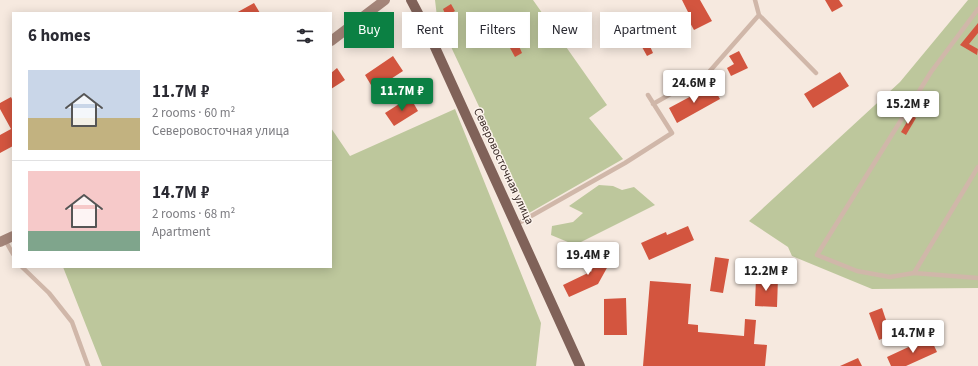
<!DOCTYPE html>
<meta charset="utf-8">
<style>
body{margin:0;font-family:"Source Sans 3",sans-serif;background:#f7f7f7;color:#2b2b33;height:100vh;display:flex;flex-direction:column;font-size:15px;white-space:nowrap}
*{box-sizing:border-box;margin:0}
p{font-size:13px;color:#7c7c81}
.icon{flex:none;width:22px;height:22px;fill:none;stroke:currentColor;stroke-width:2;stroke-linecap:round;stroke-linejoin:round}
.map{position:relative;flex:1;overflow:hidden}
.drawer{position:absolute;left:12px;top:12px;width:320px;height:256px;display:flex;flex-direction:column;background:#fff;border-radius:0px;box-shadow:0 2px 10px #0003}
.drawer>*{flex:none}
.banner{position:absolute;left:344px;top:12px;width:380px;height:36px;display:flex;gap:8px}
.price{position:absolute;translate:-50% -34px;padding:0 9px;border-radius:4px;background:#fff;color:#222;font-size:13px;line-height:26px;filter:drop-shadow(0 1px 2px #0008)}
.price::after{content:'';position:absolute;left:50%;top:24px;width:12px;height:9px;margin-left:-6px;background:inherit;clip-path:polygon(0 0,100% 0,50% 100%)}
.price.current{background:#0b8043;color:#fff}
ul{padding:0;list-style:none}
li{display:flex;align-items:center;gap:12px;height:100px;padding:0 16px}
li+li{border-top:1px solid #e1e1e2}
li span{display:grid;place-items:center;flex:none;width:112px;height:80px;border-radius:0px;color:#555}
li>.icon{margin-inline-start:auto}
span .icon{width:48px;height:48px;fill:#fffc;stroke-width:1}
li b{font-size:17px}
h2{display:flex;justify-content:space-between;align-items:center;height:48px;padding:0 16px;font-size:17px}
.pill{padding:0 14px;border-radius:0px;background:#fff;box-shadow:0 2px 10px #0003;font-size:14px;line-height:36px}
.pill.current{background:#0b8043;color:#fff}
.map>svg:first-child{display:block}
.green{fill:#bdc79c}
.building{fill:#d3553f}
.lines{fill:none;stroke-linecap:round;stroke-linejoin:round}
.lane{stroke:#d0b7a9;stroke-width:4.5}
.secondary{stroke:#a48579;stroke-width:10}
.primary{stroke:#806259;stroke-width:10}
.labels{text-anchor:middle;stroke-width:3;stroke-linejoin:round;paint-order:stroke}
.street-label{font-size:12px;fill:#3c2d29;stroke:#fcf3ec}
</style>
<div class="map">
<svg width="978" height="366" viewBox="0 0 978 366">
<rect width="100%" height="100%" fill="#f6e9df"/>
<!-- green -->
<path class="green" d="M435 0H533L607 105 589 118 623 159 529 213 437 17Z
M968 0H978V288L872 289 792 256 788 247 749 221 900 82Z
M455 109 541 323 536 366H102L63 267H331V128L350 156Z
M599 185 613 186 622 190 634 187 655 205 575 245 551 235 552 226 573 222 583 213 569 206Z"/>
<!-- building -->
<path class="building" d="M682 0H700L712 21 694 30 685 14 688 12Z
M825 0H839L843 6 832 12Z
M254 3 260 13H236Z
M451 4 455 11 446 16 443 9Z
M978 23V33L969 44 978 49 977 55 960 45Z
M518 44 522 53 515 57 510 48Z
M649 44 653 53 647 56 642 47Z
M739 51 748 68 731 76 727 68 734 64 729 56Z
M393 56 403 71 374 90 365 75Z
M337 68 345 80 331 89V73Z
M840 72 849 86 813 108 804 94Z
M712 85 720 99 677 123 669 108Z
M11 97 13 101V146L0 153V135L11 129 0 109V103Z
M410 97 418 111 394 126 385 113Z
M911 115 916 118 906 135 901 132Z
M688 226 694 240 649 260 641 243 666 232 667 235Z
M602 252 608 266 598 284 569 297 563 285 592 271 587 259Z
M715 257 729 259 723 293 710 291Z
M756 277 778 278 777 307 755 306Z
M650 281 691 284 688 324 698 325V332L744 336 745 319 756 320 754 344 767 345 765 366H643Z
M626 298 627 335H604V299Z
M882 308 891 335 879 340 869 313Z
M930 337 937 352 906 366H891L887 357Z
M858 358 862 366H840Z"/>
<g class="lines">
<!-- lane -->
<path class="lane" d="M755 0 759 15 816 73
M978 9 931 72 817 255 857 271 890 277 914 273 978 278
M653 104 709 72 759 15
M517 224 625 163 672 133 648 95
M5 240 13 254
M22 267 49 293 72 322 88 366
M914 273 978 167"/>
<!-- secondary -->
<path class="secondary" d="M331 41 385 0
M0 242 13 236"/>
<!-- primary -->
<path class="primary" d="M411 0 429 34 580 366"/>
</g>
<g class="labels">
<!-- street labels -->
<g class="street-label">
<text transform="translate(504 166) rotate(65)" y="4">Северовосточная улица</text>
</g>
</g>
</svg>
<b class="price" style="left:694px;top:104px">24.6M ₽</b>
<b class="price current" style="left:402px;top:112px">11.7M ₽</b>
<b class="price" style="left:908px;top:125px">15.2M ₽</b>
<b class="price" style="left:588px;top:276px">19.4M ₽</b>
<b class="price" style="left:766px;top:292px">12.2M ₽</b>
<b class="price" style="left:913px;top:354px">14.7M ₽</b>
<div class="banner">
<a class="pill current">Buy</a>
<a class="pill">Rent</a>
<a class="pill">Filters</a>
<a class="pill">New</a>
<a class="pill">Apartment</a>
</div>
<section class="drawer">
<h2>6 homes<svg class="icon" aria-label="filters" viewBox="0 0 24 24"><path d="M4 7h16M4 17h16"/><circle cx="9" cy="7" r="2"/><circle cx="15" cy="17" r="2"/></svg></h2>
<ul>
<li><span style="background:linear-gradient(#c9d6e8 60%,#c2b280 0)"><svg class="icon" aria-label="home" viewBox="0 0 24 24"><path d="M3 11l9-7 9 7M6 9v11h12V9"/></svg></span><div><b>11.7M ₽</b><p>2 rooms · 60 m²</p><p>Северовосточная улица</p></div></li>
<li><span style="background:linear-gradient(#f6c9c9 75%,#7fa58c 0)"><svg class="icon" aria-label="home" viewBox="0 0 24 24"><path d="M3 11l9-7 9 7M6 9v11h12V9"/></svg></span><div><b>14.7M ₽</b><p>2 rooms · 68 m²</p><p>Apartment</p></div></li>
</ul>
</section>
</div>
